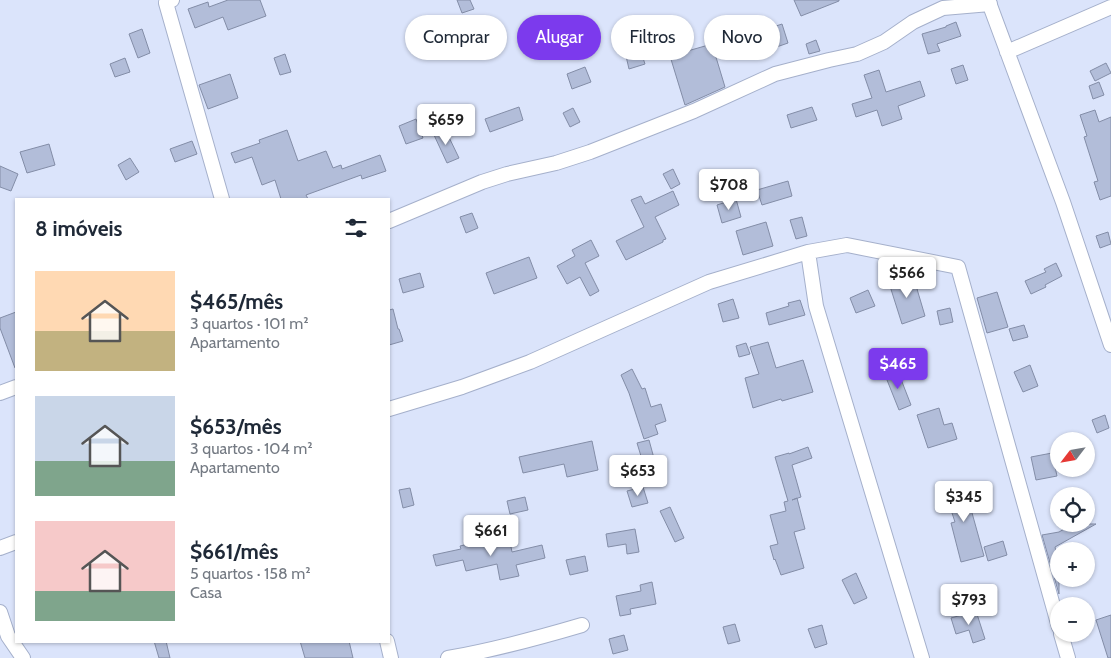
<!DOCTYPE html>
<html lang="pt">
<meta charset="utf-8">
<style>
body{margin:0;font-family:Cabin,sans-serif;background:#f6f6f7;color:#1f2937;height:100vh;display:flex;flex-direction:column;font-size:19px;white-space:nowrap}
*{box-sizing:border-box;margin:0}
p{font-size:16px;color:#747a83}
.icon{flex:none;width:28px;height:28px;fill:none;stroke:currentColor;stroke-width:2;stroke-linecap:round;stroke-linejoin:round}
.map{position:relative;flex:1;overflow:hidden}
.panel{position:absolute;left:15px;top:198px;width:375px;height:445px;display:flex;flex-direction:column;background:#fff;border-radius:0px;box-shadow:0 1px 4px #0004}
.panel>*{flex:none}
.guide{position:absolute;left:405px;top:15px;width:475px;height:45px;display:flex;gap:10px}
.needle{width:32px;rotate:239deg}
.controls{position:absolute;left:1050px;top:432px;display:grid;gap:10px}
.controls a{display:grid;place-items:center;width:45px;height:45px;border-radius:50%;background:#fff;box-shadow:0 1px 4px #0004;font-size:25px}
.price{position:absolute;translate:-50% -42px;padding:0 11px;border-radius:5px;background:#fff;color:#222;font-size:16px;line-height:32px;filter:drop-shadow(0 1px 2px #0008)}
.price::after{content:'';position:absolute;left:50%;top:30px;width:15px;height:11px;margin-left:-8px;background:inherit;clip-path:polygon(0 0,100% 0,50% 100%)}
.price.selected{background:#7c3aed;color:#fff}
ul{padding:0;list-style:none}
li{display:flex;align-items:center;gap:15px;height:125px;padding:0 20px}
li span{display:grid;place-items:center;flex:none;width:140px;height:100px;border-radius:0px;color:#555}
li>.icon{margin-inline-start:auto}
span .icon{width:60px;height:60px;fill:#fffc;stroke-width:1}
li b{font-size:21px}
h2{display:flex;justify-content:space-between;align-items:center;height:60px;padding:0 20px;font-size:21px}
.chip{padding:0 18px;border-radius:22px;background:#fff;box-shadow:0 1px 4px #0004;font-size:18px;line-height:45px}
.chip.selected{background:#7c3aed;color:#fff}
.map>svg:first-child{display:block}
.building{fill:#b2bdd9;stroke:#838da7}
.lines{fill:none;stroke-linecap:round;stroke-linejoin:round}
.minor-casing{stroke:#a5b0cb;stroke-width:16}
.minor{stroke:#fff;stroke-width:14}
</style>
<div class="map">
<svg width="1111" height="658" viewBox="0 0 1111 658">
<rect width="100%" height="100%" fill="#dbe4fb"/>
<!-- building -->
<path class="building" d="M228 0H260L266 16 228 30 223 17 195 28 188 9 208 2 209 7Z
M457 0H470L474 9 462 13Z
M794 0H839V1L801 16Z
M956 22 961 36 937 44 940 51 928 54 922 34 946 27V26Z
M782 24 788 43 768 50 761 31Z
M142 29 150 53 138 58 129 34Z
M816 40 820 51 809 54 806 44Z
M665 41 669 54 652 59 648 46Z
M712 44 725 87 685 105 670 56Z
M641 52 645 64 629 69 626 56Z
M285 54 291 72 280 75 274 58Z
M125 58 130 72 115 77 110 64Z
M1106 63 1111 73 1095 81 1090 71Z
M963 65 968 80 956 84 951 69Z
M585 67 591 82 572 89 567 74Z
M879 70 886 92 920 81 925 96 898 106 902 119 882 126 877 110 856 117 852 104 872 98 864 75Z
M230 74 238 98 208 109 199 85Z
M1099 82 1104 95 1093 99 1089 86Z
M469 107 474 120 462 124 458 110Z
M519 107 523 120 490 132 485 119Z
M812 107 817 120 791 128 787 115Z
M573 108 580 122 570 127 563 113Z
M1095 110 1099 122 1111 117V196L1100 200 1094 182 1098 181 1084 137 1087 136 1080 115Z
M416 119 423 138 406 144 399 126Z
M445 129 459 158 447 163 434 135Z
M287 130 298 161 326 151 333 168 341 165 342 169 380 155 386 171 362 179 361 175 306 195 308 199H281L275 180 262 185 252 157 235 163 231 153 260 143 259 140Z
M192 141 197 154 175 162 170 149Z
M49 144 55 165 27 173 20 152Z
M130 158 139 172 126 180 118 165Z
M0 166 18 174 11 191 0 187Z
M673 169 680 184 671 189 663 174Z
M739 176 743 189 724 195 720 182Z
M788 181 792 196 762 205 757 190Z
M673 191 679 205 655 217 666 239 663 240V242L626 260 616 241 644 227 631 200 641 196 645 204Z
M736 199 741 217 722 223 717 205Z
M472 213 478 228 466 233 460 217Z
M802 217 807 236 796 239 790 220Z
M766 222 773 246 743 255 736 231Z
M1108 232 1111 244 1100 248 1096 236Z
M591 240 599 256 585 263 599 291 590 296 580 277 567 284 557 266 575 256 572 250Z
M529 257 537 278 494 294 486 273Z
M1056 263 1062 276 1045 285 1046 287 1031 294 1025 281 1046 272 1044 269Z
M420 273 424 287 403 293 399 279Z
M915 274 920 288 917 289 925 316 902 324 889 283Z
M868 290 875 306 856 313 850 298Z
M997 292 1008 327 987 333 977 298Z
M733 299 739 318 723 322 718 304Z
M800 300 805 315 769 325 766 313 789 306 788 303Z
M950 308 953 322 940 325 937 311Z
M393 309 398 329H399L403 341 389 345V310Z
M16 312V368H15L0 328V318Z
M1024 325 1028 337 1013 341 1009 329Z
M768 342 776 368 803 360 813 392 782 401 781 399 753 408 745 378 759 374 750 347Z
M746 343 750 354 739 357 736 346Z
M1030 365 1038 386 1023 392 1014 372Z
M632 369 642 389 645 388 651 407 661 404 666 421 655 425 658 434 644 439 629 393 621 375Z
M897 369 911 405 899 410 885 375Z
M939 408 944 425 952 423 957 439 928 448 917 415Z
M1105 415 1109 428 1097 433 1092 420Z
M649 440 655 462 644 466 637 443Z
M592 441 598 470 567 477 564 464 523 473 519 457Z
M808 447 812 458 792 465 801 497 792 500 797 498 805 529 794 532 804 568 781 575 775 559 774 560 770 546 778 544 770 515 786 511 784 502 788 501 775 457 789 453V454Z
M1052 453 1057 476 1036 480 1031 457Z
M967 482 973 500 969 502 984 556 961 562 951 523 955 522 944 489Z
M643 487 648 503 632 507 627 491Z
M410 488 414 505 403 508 399 490Z
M525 497 528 510 510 514 507 501Z
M670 507 684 538 675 542 660 511Z
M1073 524H1096L1055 547 1059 565V594L1042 535 1059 532Z
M635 529 639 552 627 554 626 544 608 547 606 534Z
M494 538 496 546 510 542 512 552 542 545 545 558 516 565 519 576 500 580 497 564 466 571 463 560 436 566 433 555 461 549 460 546Z
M1003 541 1007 555 988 561 984 547Z
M585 556 588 571 570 575 566 560Z
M856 573 867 598 854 604 842 580Z
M652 582 656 604 630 609 631 614 620 616 616 596 641 591 640 585Z
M976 611 985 639 973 643 969 630 956 634 951 618Z
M1111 615V658H1108L1096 620Z
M735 624 740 641 728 644 723 627Z
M822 625 827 644 815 648 808 629Z
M624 635 628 650 613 654 609 639Z
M154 641H166L170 658H159Z
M300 641H349L353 658H305Z"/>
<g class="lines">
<!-- minor casing -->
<g class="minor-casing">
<path id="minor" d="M172 0 166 3 222 199
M988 0 1063 202 1111 345
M1007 52 1111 7
M389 221 482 182 507 174 556 163 590 152 694 111 775 74 829 60 857 54 884 42 913 22 943 8 990 4
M808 252 816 306 922 658
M0 393 16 387
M389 409 462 387 530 362 709 282 808 252 847 245 958 267 1059 627
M0 548 16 542
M0 612 8 636 23 658
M1061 634 1068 658
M387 641 391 658
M448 658C493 650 538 638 582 625"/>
</g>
<!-- minor -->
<use href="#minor" class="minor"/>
</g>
</svg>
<div class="controls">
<a><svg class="needle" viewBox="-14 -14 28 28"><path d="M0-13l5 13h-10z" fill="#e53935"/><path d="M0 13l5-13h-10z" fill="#747a83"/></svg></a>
<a><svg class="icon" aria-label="locate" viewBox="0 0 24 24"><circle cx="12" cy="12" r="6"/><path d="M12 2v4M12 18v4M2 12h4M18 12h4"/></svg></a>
<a>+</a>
<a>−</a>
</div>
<b class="price" style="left:446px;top:146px">$659</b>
<b class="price" style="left:729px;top:211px">$708</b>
<b class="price" style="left:907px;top:299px">$566</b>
<b class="price selected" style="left:898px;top:390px">$465</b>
<b class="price" style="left:638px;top:497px">$653</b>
<b class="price" style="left:964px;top:523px">$345</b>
<b class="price" style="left:491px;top:557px">$661</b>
<b class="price" style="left:969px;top:626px">$793</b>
<div class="guide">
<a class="chip">Comprar</a>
<a class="chip selected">Alugar</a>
<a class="chip">Filtros</a>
<a class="chip">Novo</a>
</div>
<section class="panel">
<h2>8 imóveis<svg class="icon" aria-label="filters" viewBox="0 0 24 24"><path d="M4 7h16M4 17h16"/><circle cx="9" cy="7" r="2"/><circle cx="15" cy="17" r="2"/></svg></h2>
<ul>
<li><span style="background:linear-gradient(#ffd9b3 60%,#c2b280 0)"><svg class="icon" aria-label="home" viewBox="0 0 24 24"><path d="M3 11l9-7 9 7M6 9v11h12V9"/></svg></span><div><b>$465/mês</b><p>3 quartos · 101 m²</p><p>Apartamento</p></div></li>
<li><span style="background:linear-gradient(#c9d6e8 65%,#7fa58c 0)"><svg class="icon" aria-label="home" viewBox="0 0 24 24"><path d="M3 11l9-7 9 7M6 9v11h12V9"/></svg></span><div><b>$653/mês</b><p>3 quartos · 104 m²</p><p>Apartamento</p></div></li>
<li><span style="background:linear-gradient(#f6c9c9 70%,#7fa58c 0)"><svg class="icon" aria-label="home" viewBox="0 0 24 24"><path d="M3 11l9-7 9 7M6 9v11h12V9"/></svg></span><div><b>$661/mês</b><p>5 quartos · 158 m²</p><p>Casa</p></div></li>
</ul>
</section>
</div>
